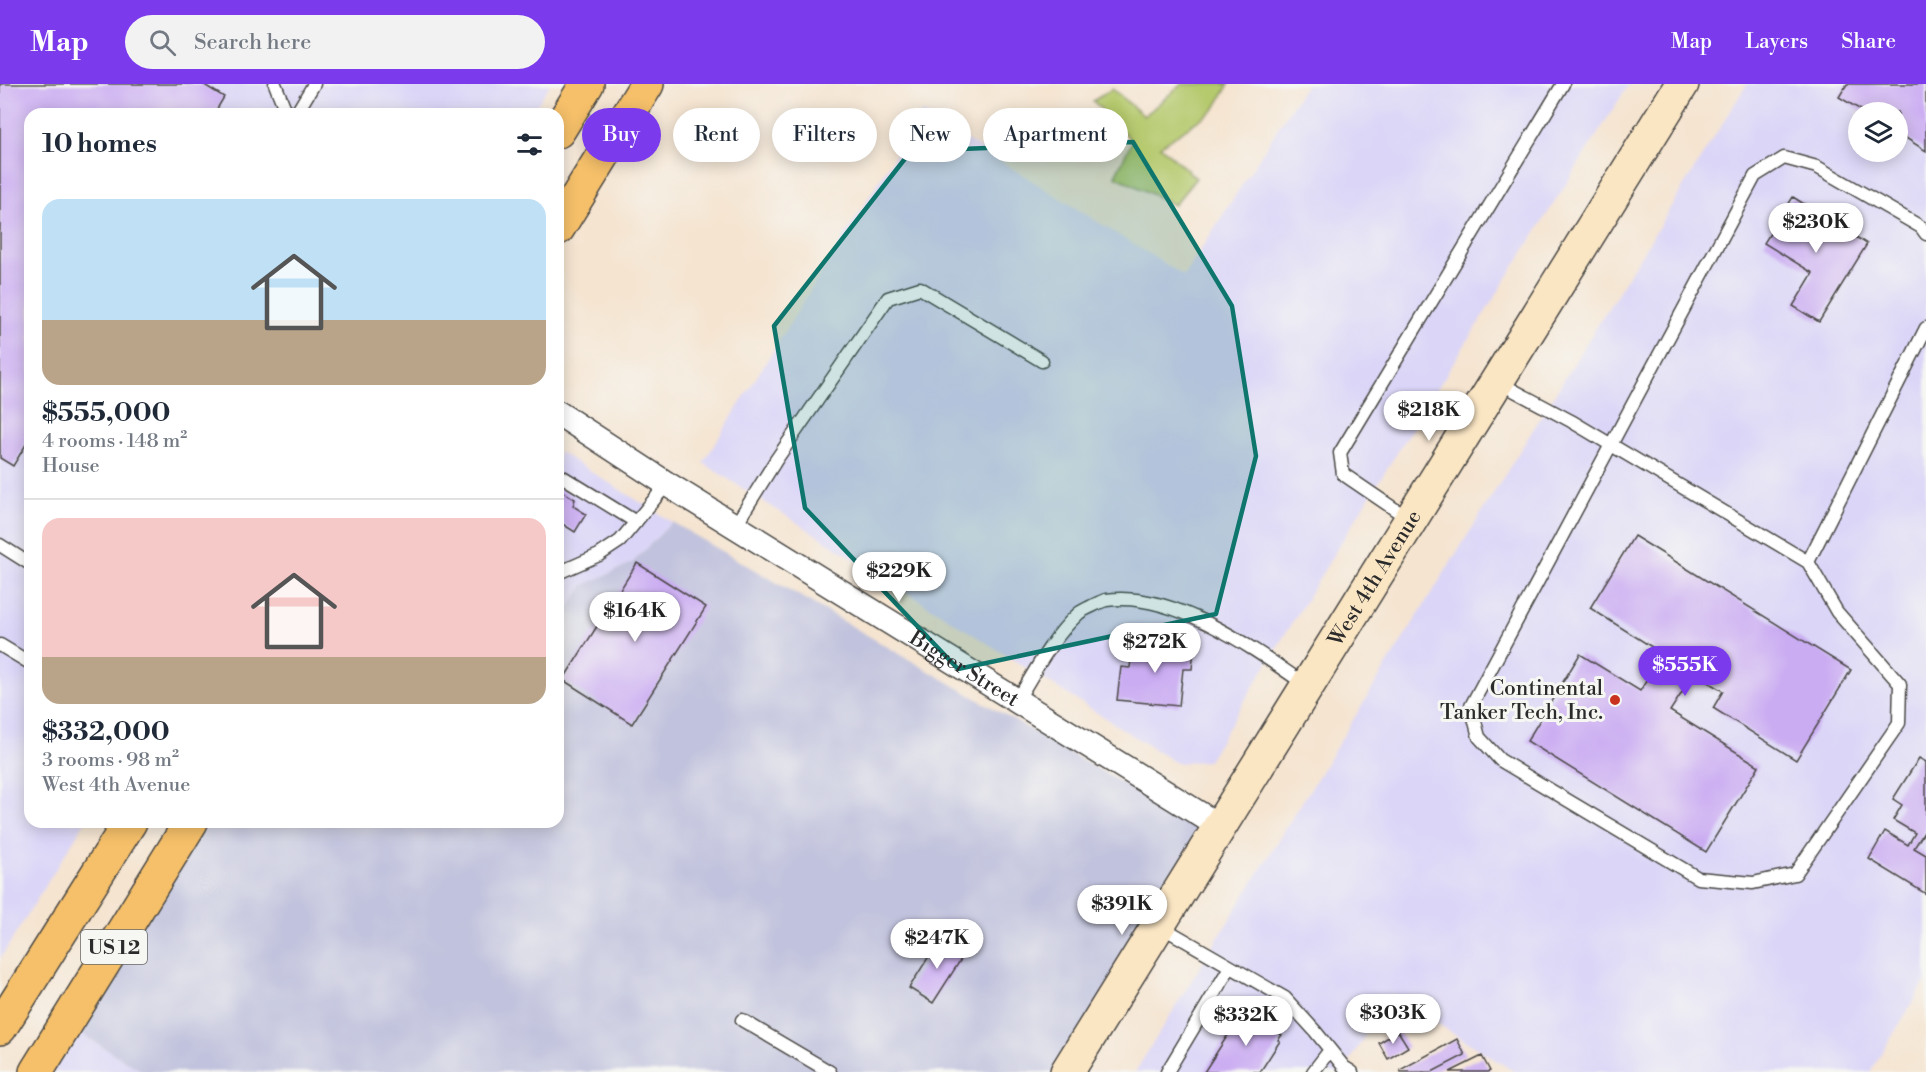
<!DOCTYPE html>
<meta charset="utf-8">
<style>
body{margin:0;font-family:"Libre Bodoni",serif;background:#f2f2f3;color:#1f2937;height:100vh;display:flex;flex-direction:column;font-size:22px;white-space:nowrap}
*{box-sizing:border-box;margin:0}
p{font-size:20px;color:#747a83}
.icon{flex:none;width:33px;height:33px;fill:none;stroke:currentColor;stroke-width:2;stroke-linecap:round;stroke-linejoin:round}
.map{position:relative;flex:1;overflow:hidden}
.drawer{position:absolute;left:24px;top:24px;width:540px;height:720px;display:flex;flex-direction:column;background:#fff;border-radius:18px;box-shadow:0 3px 15px #0003}
.drawer>*{flex:none}
.guide{position:absolute;left:582px;top:24px;width:570px;height:54px;display:flex;gap:12px}
.fabs{position:absolute;left:1848px;top:18px;display:grid;gap:12px}
.fabs a{display:grid;place-items:center;width:60px;height:60px;border-radius:50%;background:#fff;box-shadow:0 3px 15px #0003;font-size:30px}
.price{position:absolute;translate:-50% -51px;padding:0 14px;border-radius:21px;background:#fff;color:#222;font-size:20px;line-height:39px;filter:drop-shadow(0 2px 3px #0008)}
.price::after{content:'';position:absolute;left:50%;top:36px;width:18px;height:14px;margin-left:-9px;background:inherit;clip-path:polygon(0 0,100% 0,50% 100%)}
.price.selected{background:#7c3aed;color:#fff}
ul{padding:0;list-style:none}
li{display:grid;align-content:center;gap:12px;height:318px;padding:0 18px}
li+li{border-top:2px solid #e0e1e3}
li span{display:grid;place-items:center;height:186px;border-radius:18px;color:#555}
li>.icon{margin-inline-start:auto}
span .icon{width:108px;height:108px;fill:#fffc;stroke-width:1}
li b{font-size:26px}
h2{display:flex;justify-content:space-between;align-items:center;height:72px;padding:0 18px;font-size:26px}
.tag{padding:0 21px;border-radius:27px;background:#fff;box-shadow:0 3px 15px #0003;font-size:21px;line-height:54px}
.tag.selected{background:#7c3aed;color:#fff}
header{display:flex;align-items:center;gap:36px;box-sizing:border-box;height:84px;padding:0 30px;background:#7c3aed;color:#fff}
header strong{font-size:28px}
nav{display:flex;gap:33px;margin-inline-start:auto;font-size:21px}
.search{width:420px;height:54px;background:#f2f2f3;display:flex;align-items:center;gap:15px;box-sizing:border-box;padding:0 21px;border-radius:33px;color:#747a83;font-size:22px}
.map>svg:first-child{display:block}
.built{fill:#dbd6f7;fill-rule:evenodd}
.industrial{fill:#c1c2dd}
.green{fill:#b5c96d;stroke:#707a4c;stroke-width:1.5}
.building{fill:#caacf2}
.lines{fill:none;stroke-linecap:round;stroke-linejoin:round}
.service-casing{stroke:#494744;stroke-width:15}
.minor-casing{stroke:#494744;stroke-width:27}
.secondary-casing{stroke:#494744;stroke-width:36}
.primary-casing{stroke:#494744;stroke-width:36}
.service{stroke:#fff;stroke-width:12}
.minor{stroke:#fff;stroke-width:24}
.secondary{stroke:#fbe6c4;stroke-width:33}
.primary{stroke:#f6c06b;stroke-width:33}
.marked{fill:#0f766e;fill-opacity:0.2;stroke:#0f766e;stroke-width:4.5;stroke-linejoin:round}
.poi-dot{fill:#c8321e;stroke:#f6f6f2;stroke-width:2}
.labels{text-anchor:middle;stroke-width:6;stroke-linejoin:round;paint-order:stroke}
.shield{fill:#f6f6f2;stroke:#686867;stroke-width:1.5}
.shield-label{font-size:20px;font-weight:bold;fill:#2b2b2b}
.street-label{font-size:21px;fill:#2b2b2b;stroke:#f6f6f2}
.poi-label{font-size:21px;fill:#2b2b2b;stroke:#f6f6f2;text-anchor:end}
</style>
<header>
<strong>Map</strong>
<div class="search"><svg class="icon" aria-label="search" viewBox="0 0 24 24"><circle cx="10" cy="10" r="6"/><path d="M15 15l6 6"/></svg>Search here</div>
<nav><a>Map</a><a>Layers</a><a>Share</a></nav>
</header>
<div class="map">
<svg width="1926" height="988" viewBox="0 0 1926 988">
<rect width="100%" height="100%" fill="#f6f6f2"/>
<filter id="ink" filterUnits="userSpaceOnUse"><feTurbulence type="fractalNoise" baseFrequency=".0167" numOctaves="2"/><feDisplacementMap in="SourceGraphic" scale="12" xChannelSelector="R" yChannelSelector="G"/><feConvolveMatrix kernelMatrix="1 2 1 2 8 2 1 2 1" color-interpolation-filters="sRGB"/></filter>
<filter id="wash" filterUnits="userSpaceOnUse"><feTurbulence type="fractalNoise" baseFrequency=".008" numOctaves="4" result="noise"/><feDisplacementMap in="SourceGraphic" scale="24" xChannelSelector="R" yChannelSelector="G"/><feGaussianBlur stdDeviation="1.35" result="paint"/><feColorMatrix in="noise" values="0 0 0 0 0 0 0 0 0 0 0 0 0 0 0 0 0 1.4 0 .05"/><feComposite in="paint" operator="in"/></filter>
<g filter="url(#wash)">
<rect width="100%" height="100%" fill="#f5e4d0"/>
<!-- built -->
<path class="built" d="M0 0H550L531 30H30V738H85L0 875Z
M1306 0H1629L1351 442 1208 677 1176 679 703 379 922 28 1184 192Z
M1747 0H1926V897L1870 988H1515L1390 910 1343 988H1135ZM1858 28H1898V68H1858Z
M558 367 672 438 632 479 584 501 558 541Z
M74 945 143 988H48Z"/>
<!-- industrial -->
<path class="industrial" d="M672 438 1205 747 1056 988H143L74 945 205 738H558V541L584 501 632 479Z"/>
<!-- green -->
<path class="green" d="M1182 0H1229L1214 26 1160 62 1196 94 1174 121 1115 92 1132 57 1093 17 1112 5 1144 32Z"/>
<g id="blocks">
<!-- building -->
<path class="building" d="M0 0H203L224 13 214 30H30V354L13 382 0 374Z
M1847 0H1926V67L1898 49V28H1864L1839 13Z
M1793 113 1867 160 1819 238 1793 222 1813 189 1764 159Z
M558 405 575 415 573 422 586 430 575 448 561 439 558 444Z
M1634 452 1851 586 1796 676 1713 624 1723 607 1694 590 1670 627 1759 682 1706 768 1527 657 1580 570 1640 607 1663 570 1590 524Z
M637 479 706 523 632 640 563 596Z
M1133 557 1185 562V564L1194 565 1192 585H1183L1179 622 1117 616 1121 583 1130 584Z
M1919 674 1926 678V745L1914 764 1926 771V810L1869 775 1885 747 1908 761 1915 749 1893 736 1902 721 1893 715Z
M941 853 965 869 933 919 909 904Z
M1244 926 1282 951 1278 956 1280 957 1260 988H1204Z
M1398 947 1408 963 1388 975 1379 959Z
M1457 955 1465 971 1432 988H1401L1400 986Z
M1482 972 1490 987 1487 988H1450Z"/>
</g>
</g>
<g filter="url(#ink)">
<use href="#blocks" fill-opacity="0" stroke="#494744" stroke-width="1.5"/>
<g class="lines">
<!-- service casing -->
<g class="service-casing">
<path id="service" d="M275 0 287 30
M296 30 314 0
M1498 298 1571 337 1808 478 1837 528 1900 600 1899 639 1795 790 1753 799 1698 794 1500 676 1479 653 1471 622 1755 92 1784 74 1817 83 1921 143 1926 150
M558 390 636 438
M1409 435 1343 390 1340 369 1563 0
M735 442 776 376 888 214 920 204 1042 277
M0 461 30 480
M1808 478 1926 244
M558 489 599 471 620 457 667 400
M0 561 30 579
M1017 617C1035 587 1052 554 1078 530 1081 527 1086 525 1090 523 1095 521 1101 517 1106 516 1173 506 1254 565 1306 601
M1160 842 1285 914 1315 947 1344 983 1352 988
M742 936 830 988
M1167 988 1230 883
M1313 988 1330 966"/>
</g>
<!-- minor casing -->
<g class="minor-casing">
<g id="minor">
<path id="s1" d="M558 329 667 400 1219 742"/>
</g>
</g>
<!-- secondary casing -->
<g class="secondary-casing">
<g id="secondary">
<path id="s2" d="M1067 988 1682 0"/>
</g>
</g>
<!-- primary casing -->
<g class="primary-casing">
<path id="primary" d="M558 47 587 0
M558 144 647 0
M0 944 130 738
M36 988 191 738"/>
</g>
<!-- service -->
<use href="#service" class="service"/>
<!-- minor -->
<use href="#minor" class="minor"/>
<!-- secondary -->
<use href="#secondary" class="secondary"/>
<!-- primary -->
<use href="#primary" class="primary"/>
</g>
</g>
<!-- marked area -->
<path class="marked" d="M1133 58 1232 222 1256 372 1216 530 958 585 805 424 774 242 911 67Z"/>
<!-- markers -->
<circle class="poi-dot" cx="1615" cy="616" r="6"/>
<g class="labels">
<!-- shield labels -->
<rect class="shield" x="81" y="846" width="66" height="34" rx="4.5"/>
<g class="shield-label">
<text x="114" y="870">US 12</text>
</g>
<!-- street labels -->
<g class="street-label">
<text dy="7" stroke="none"><textPath href="#s2" startOffset="582">West 4th Avenue</textPath></text>
<text dy="7" stroke="none"><textPath href="#s1" startOffset="480">Bigger Street</textPath></text>
</g>
<!-- poi labels -->
<g class="poi-label">
<text x="1603" y="611">Continental<tspan x="1603" dy="24">Tanker Tech, Inc.</tspan></text>
</g>
</g>
</svg>
<div class="fabs">
<a><svg class="icon" aria-label="layers" viewBox="0 0 24 24"><path d="M12 4l9 5-9 5-9-5zM3 14l9 5 9-5"/></svg></a>
</div>
<b class="price" style="left:1816px;top:170px">$230K</b>
<b class="price" style="left:1429px;top:358px">$218K</b>
<b class="price" style="left:899px;top:519px">$229K</b>
<b class="price" style="left:635px;top:559px">$164K</b>
<b class="price" style="left:1155px;top:590px">$272K</b>
<b class="price selected" style="left:1685px;top:613px">$555K</b>
<b class="price" style="left:1122px;top:852px">$391K</b>
<b class="price" style="left:937px;top:886px">$247K</b>
<b class="price" style="left:1393px;top:961px">$303K</b>
<b class="price" style="left:1246px;top:963px">$332K</b>
<div class="guide">
<a class="tag selected">Buy</a>
<a class="tag">Rent</a>
<a class="tag">Filters</a>
<a class="tag">New</a>
<a class="tag">Apartment</a>
</div>
<section class="drawer">
<h2>10 homes<svg class="icon" aria-label="filters" viewBox="0 0 24 24"><path d="M4 7h16M4 17h16"/><circle cx="9" cy="7" r="2"/><circle cx="15" cy="17" r="2"/></svg></h2>
<ul>
<li><span style="background:linear-gradient(#bfe0f5 65%,#b9a48a 0)"><svg class="icon" aria-label="home" viewBox="0 0 24 24"><path d="M3 11l9-7 9 7M6 9v11h12V9"/></svg></span><div><b>$555,000</b><p>4 rooms · 148 m²</p><p>House</p></div></li>
<li><span style="background:linear-gradient(#f6c9c9 75%,#b9a48a 0)"><svg class="icon" aria-label="home" viewBox="0 0 24 24"><path d="M3 11l9-7 9 7M6 9v11h12V9"/></svg></span><div><b>$332,000</b><p>3 rooms · 98 m²</p><p>West 4th Avenue</p></div></li>
</ul>
</section>
</div>
